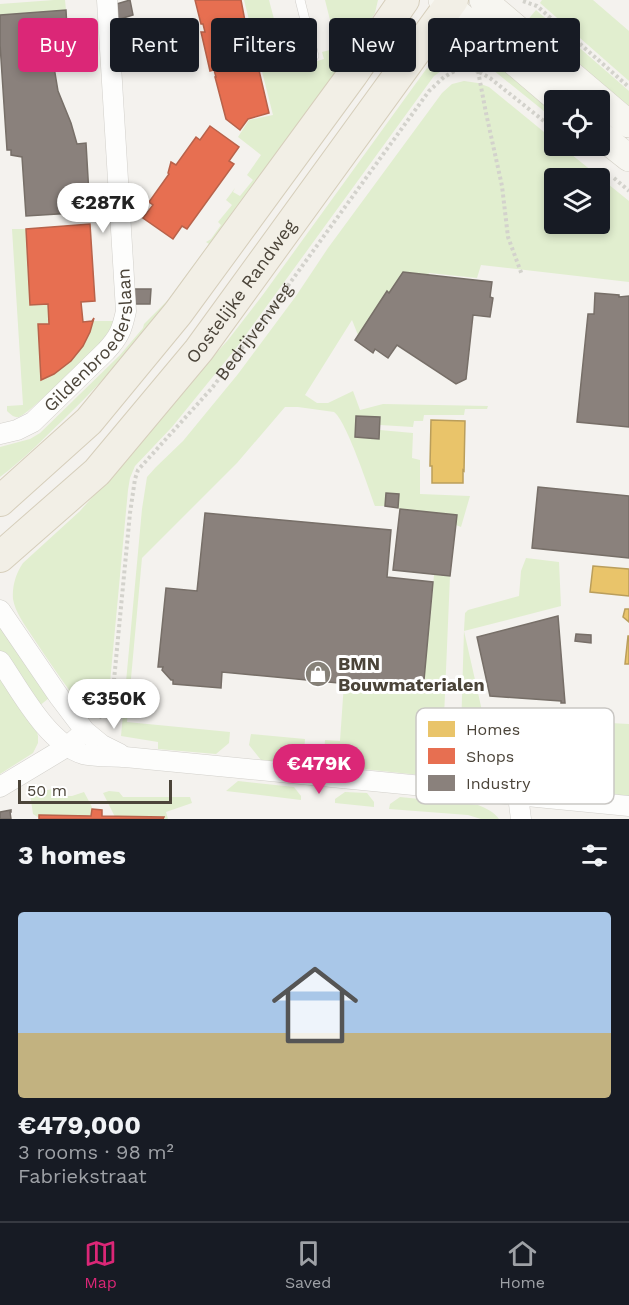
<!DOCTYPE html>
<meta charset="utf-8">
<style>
body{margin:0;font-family:"Work Sans",sans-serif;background:#20242c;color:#f1f3f6;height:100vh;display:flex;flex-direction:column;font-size:22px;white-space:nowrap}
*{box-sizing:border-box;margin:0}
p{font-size:20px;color:#9ea1a6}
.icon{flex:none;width:33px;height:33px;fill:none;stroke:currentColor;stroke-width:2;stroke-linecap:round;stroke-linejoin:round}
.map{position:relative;height:819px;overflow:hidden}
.side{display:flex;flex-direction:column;background:#171b24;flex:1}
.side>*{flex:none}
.hud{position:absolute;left:18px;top:18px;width:594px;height:54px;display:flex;gap:12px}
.buttons{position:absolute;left:544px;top:90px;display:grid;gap:12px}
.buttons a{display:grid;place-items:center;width:66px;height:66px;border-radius:6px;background:#171b24;box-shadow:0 3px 9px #0003;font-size:30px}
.scale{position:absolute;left:18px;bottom:15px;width:154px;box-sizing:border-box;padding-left:6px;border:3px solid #4b4439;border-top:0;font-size:16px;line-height:21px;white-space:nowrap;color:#4b4439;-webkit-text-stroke:4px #fff;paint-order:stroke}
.price{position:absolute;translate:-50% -51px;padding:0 14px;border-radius:21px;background:#fff;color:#222;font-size:20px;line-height:39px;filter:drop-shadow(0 2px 3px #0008)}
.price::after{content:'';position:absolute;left:50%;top:36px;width:18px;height:14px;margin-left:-9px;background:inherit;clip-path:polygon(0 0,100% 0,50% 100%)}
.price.active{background:#db2777;color:#fff}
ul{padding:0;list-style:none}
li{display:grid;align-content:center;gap:12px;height:318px;padding:0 18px}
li+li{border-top:2px solid #363941}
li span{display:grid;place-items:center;height:186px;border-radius:6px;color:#555}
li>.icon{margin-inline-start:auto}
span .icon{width:108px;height:108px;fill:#fffc;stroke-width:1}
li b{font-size:26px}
h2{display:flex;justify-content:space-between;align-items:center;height:72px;padding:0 18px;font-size:26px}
.tag{padding:0 21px;border-radius:6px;background:#171b24;box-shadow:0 3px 9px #0003;font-size:21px;line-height:54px}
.tag.active{background:#db2777;color:#fff}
.dock{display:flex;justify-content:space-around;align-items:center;height:84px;border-top:2px solid #363941;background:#171b24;font-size:16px;color:#9ea1a6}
.dock a{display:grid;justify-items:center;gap:3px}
.dock .active{color:#db2777}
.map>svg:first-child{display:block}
.green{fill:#e1eecf;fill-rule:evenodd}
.homes{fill:#e9c46a;stroke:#ba9e5b;stroke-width:1.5}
.shops{fill:#e76f51;stroke:#b8624a;stroke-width:1.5}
.industry{fill:#8a817c;stroke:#776f68;stroke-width:1.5}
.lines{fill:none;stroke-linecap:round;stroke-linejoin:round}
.service-casing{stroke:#d2d0cb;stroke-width:10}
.minor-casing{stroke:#d2d0cb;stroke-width:21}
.secondary-casing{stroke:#d3cfc5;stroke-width:28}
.primary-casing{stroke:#d6cebb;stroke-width:32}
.path{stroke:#d3d2cc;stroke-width:4;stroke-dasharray:3 3;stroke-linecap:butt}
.service{stroke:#fdfdfc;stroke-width:9}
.minor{stroke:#fdfdfc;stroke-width:20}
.secondary{stroke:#f7f6f1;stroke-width:27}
.primary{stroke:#f2efe6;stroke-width:30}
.labels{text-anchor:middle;stroke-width:6;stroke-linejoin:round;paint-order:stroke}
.street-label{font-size:18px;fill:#4b4439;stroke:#fff}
.poi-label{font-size:18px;font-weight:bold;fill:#4b4439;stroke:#fff;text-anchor:start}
.key{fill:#fff;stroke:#c9c7c4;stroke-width:1.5}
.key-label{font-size:16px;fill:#4b4439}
</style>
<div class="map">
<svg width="629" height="819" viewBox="0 0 629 819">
<rect width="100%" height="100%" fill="#f4f2ee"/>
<!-- green -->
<path class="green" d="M54 0H65L66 10 0 15V4Z
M244 0H269L285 61 305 57 307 64 324 59 322 52 337 48 325 0H378L375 13 362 34 364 37C270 168 181 306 64 419 43 439 23 460 0 477V447L30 439 40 433 120 355 143 328 144 324 168 300 209 244 206 242 211 239 221 225 218 222 232 205 226 200 235 188 233 192 240 196 253 180 247 175 261 155 238 137 249 120 273 115Z
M542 0H593L629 31V81L540 3Z
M536 10 629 91V113L526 22Z
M468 49 478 52 467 62 457 64 444 69 434 76 237 347 172 427 135 466 130 478 128 490 109 693C105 707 100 709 89 718 70 691 50 664 32 636 25 625 15 612 13 599 12 586 16 573 23 563L80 511 118 468 170 404 228 340 262 296 427 68 429 69C440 56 451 51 468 49Z
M492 56 555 107V120L488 66Z
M464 81 478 83 489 87 555 141V146H561L629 201V282L481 265 477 278 429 273 428 275 389 293 387 292 358 335 352 320 305 395 317 403H328L353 391 360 410 383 404 488 406 487 409H465L464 415H424L423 421H414L413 427 380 425V417L356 416 355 437 379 439 380 430 413 433 412 458 420 460V494L470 496 461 527 456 525V515L400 509 398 508V494L386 493 385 506H375C369 489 346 420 334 412L298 407H285L237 463 142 558 127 722 230 732 229 743 216 754 158 749V742L121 736 142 509 147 477 156 467 183 441 238 374 296 296 328 248 442 93 452 84ZM555 178H600V224H555Z
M12 229H26L83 321H114C112 325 111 330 108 334 101 344 28 415 19 417 14 418 10 414 7 411V406L23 405Z
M526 558 559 562 561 606 464 631 494 764 501 765 500 771 486 782 474 780 460 764 464 630 465 613 468 610 519 596 521 571Z
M434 575 450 576 442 764 429 776 335 766 324 753 325 740 340 741 344 683 423 691Z
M0 627 49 698 38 707 0 652Z
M0 678 35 725 38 736V743L33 753 0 774Z
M610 723 629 724V796L610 794 605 785Z
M251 734 305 739 304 751 291 763 261 760 249 745Z
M238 781 294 787 301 796V800L226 791Z
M52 789 54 796H72L84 792 92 807 91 816 39 818 33 814 30 794Z
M109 791 119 792 123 797H190L192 803 166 812 168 819H116L103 793Z
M345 792 367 793 374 802V807L335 803V799Z
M400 797 478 805C486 808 494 812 499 819H481L468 815 389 809 390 804Z"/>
<!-- homes -->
<path class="homes" d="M431 420 465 421 464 471 463 470V483H432V466H430Z
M593 566 629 569V596L590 592Z
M625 609H629V622L623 617Z
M628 636H629V664H625Z"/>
<!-- shops -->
<path class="shops" d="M195 0H241L245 21 249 20 258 59H254L256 67 258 66 269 113 248 119 240 130 226 119 215 77H216L214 70 210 71 201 32H205L203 24H201Z
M210 126 239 147 229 161 234 164 187 229 182 226 173 239 143 218 153 205 149 202 169 174 168 173 171 162 176 165 196 137 200 140Z
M90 224 95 301 81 302 83 322 92 321 94 318 90 332 83 346 71 361 54 374 41 380 38 324H49L48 304 30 305 26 229Z
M92 809 102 810V816L164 817 163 819H39V815H40L91 816Z"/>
<!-- industry -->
<path class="industry" d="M130 0 133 15 117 20 113 5Z
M66 10 69 68 54 67 58 91 71 123 77 144 86 143 90 212 26 216 22 157 11 155V150H7L0 44V15Z
M403 272 492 282 490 297 493 298 490 317 473 315 466 379 456 384 397 345 388 358 375 349 373 353 355 340 387 291 389 293Z
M134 289H151L150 304H133Z
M595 293 619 295V297L629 296V427L577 422 588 314H594Z
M356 416 380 417 379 439 355 437Z
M538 487 629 496V558L532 548Z
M386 493 399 494 398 508 385 506Z
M400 509 457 515 450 576 393 570Z
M205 513 391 530 387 577 433 582 423 691 222 672 221 688 173 684V680H171L162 670 163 667H158L166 588 197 591Z
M558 616 565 703H561V701L490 696 477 637Z
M576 634 591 635V643L575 641Z
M11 810V812H10L11 819H0V812Z"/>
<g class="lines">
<!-- service casing -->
<g class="service-casing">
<path id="service" d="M300 0 314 56"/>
</g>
<!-- minor casing -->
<g class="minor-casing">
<g id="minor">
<path id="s2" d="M0 434 17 430 33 422 106 351C119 337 122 330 126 311L107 0"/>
<path d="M0 610 60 698 85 731 102 745 120 754"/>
<path d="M0 661C20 690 47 743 83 754 94 757 113 756 125 757L629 806"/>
<path d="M0 787 68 746 77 738"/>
<path d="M518 796 521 819"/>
</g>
</g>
<!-- secondary casing -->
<g class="secondary-casing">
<path id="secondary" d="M442 0 559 100
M483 0 629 124
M600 135 629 158"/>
</g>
<!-- primary casing -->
<g class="primary-casing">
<g id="primary">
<path d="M0 501 89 421 178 313 353 74 404 0"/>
<path id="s3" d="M0 557 97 472 199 350 453 0"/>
</g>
</g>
<!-- path -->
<g class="path">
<path d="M523 1 537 6 629 87"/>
<path d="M478 71 486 113 502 186 508 237 522 275"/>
<path d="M574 146 582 153"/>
<path d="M614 178 629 191"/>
<path id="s1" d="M99 718 111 705 112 701 130 513 135 479 138 470 212 388 266 316 429 91 444 77 458 69 472 68 490 78 555 130"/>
</g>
<!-- service -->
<use href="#service" class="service"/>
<!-- minor -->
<use href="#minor" class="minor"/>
<!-- secondary -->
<use href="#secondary" class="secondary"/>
<!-- primary -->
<use href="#primary" class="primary"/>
</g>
<!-- icons -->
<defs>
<g id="shop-disc" transform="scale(1.35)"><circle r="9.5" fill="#868178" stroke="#fff"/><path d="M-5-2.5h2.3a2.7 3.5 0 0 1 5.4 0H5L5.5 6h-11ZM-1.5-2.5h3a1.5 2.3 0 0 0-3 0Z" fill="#fff"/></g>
</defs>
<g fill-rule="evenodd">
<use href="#shop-disc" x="318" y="674"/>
</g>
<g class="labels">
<!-- street labels -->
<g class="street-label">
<text dy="6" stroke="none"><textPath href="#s3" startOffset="360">Oostelijke Randweg</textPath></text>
<text dy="6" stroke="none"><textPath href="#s1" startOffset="435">Bedrijvenweg</textPath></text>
<text dy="6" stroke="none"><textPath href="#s2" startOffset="140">Gildenbroederslaan</textPath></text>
</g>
<!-- poi labels -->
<g class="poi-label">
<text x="338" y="670">BMN<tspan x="338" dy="21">Bouwmaterialen</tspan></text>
</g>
</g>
<!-- legend -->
<rect x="416" y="708" width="198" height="96" rx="9" class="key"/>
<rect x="428" y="721" width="27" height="16" fill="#e9c46a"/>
<rect x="428" y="748" width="27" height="16" fill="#e76f51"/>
<rect x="428" y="775" width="27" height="16" fill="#8a817c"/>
<g class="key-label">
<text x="466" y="735">Homes</text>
<text x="466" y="762">Shops</text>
<text x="466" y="789">Industry</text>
</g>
</svg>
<div class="buttons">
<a><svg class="icon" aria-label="locate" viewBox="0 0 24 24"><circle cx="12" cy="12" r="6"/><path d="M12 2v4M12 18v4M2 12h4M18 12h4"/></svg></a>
<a><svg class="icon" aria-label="layers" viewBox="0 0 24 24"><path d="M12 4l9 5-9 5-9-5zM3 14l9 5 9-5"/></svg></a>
</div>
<div class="scale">50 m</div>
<b class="price" style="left:103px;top:234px">€287K</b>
<b class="price" style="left:114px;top:730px">€350K</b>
<b class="price active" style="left:319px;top:795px">€479K</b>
<div class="hud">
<a class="tag active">Buy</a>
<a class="tag">Rent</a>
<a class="tag">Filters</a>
<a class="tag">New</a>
<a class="tag">Apartment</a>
</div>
</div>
<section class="side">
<h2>3 homes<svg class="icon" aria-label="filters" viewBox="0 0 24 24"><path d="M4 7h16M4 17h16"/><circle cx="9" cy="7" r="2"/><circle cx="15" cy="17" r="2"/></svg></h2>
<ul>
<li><span style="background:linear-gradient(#a9c7e8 65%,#c2b280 0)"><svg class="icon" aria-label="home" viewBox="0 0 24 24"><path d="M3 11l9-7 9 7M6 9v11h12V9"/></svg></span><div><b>€479,000</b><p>3 rooms · 98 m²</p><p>Fabriekstraat</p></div></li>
</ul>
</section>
<nav class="dock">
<a class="active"><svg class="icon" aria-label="map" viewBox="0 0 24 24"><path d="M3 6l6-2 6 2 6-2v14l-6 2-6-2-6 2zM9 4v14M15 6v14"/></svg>Map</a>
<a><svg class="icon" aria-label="saved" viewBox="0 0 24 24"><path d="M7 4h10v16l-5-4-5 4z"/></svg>Saved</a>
<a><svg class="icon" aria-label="home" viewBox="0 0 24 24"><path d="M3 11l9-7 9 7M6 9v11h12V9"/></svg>Home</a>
</nav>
